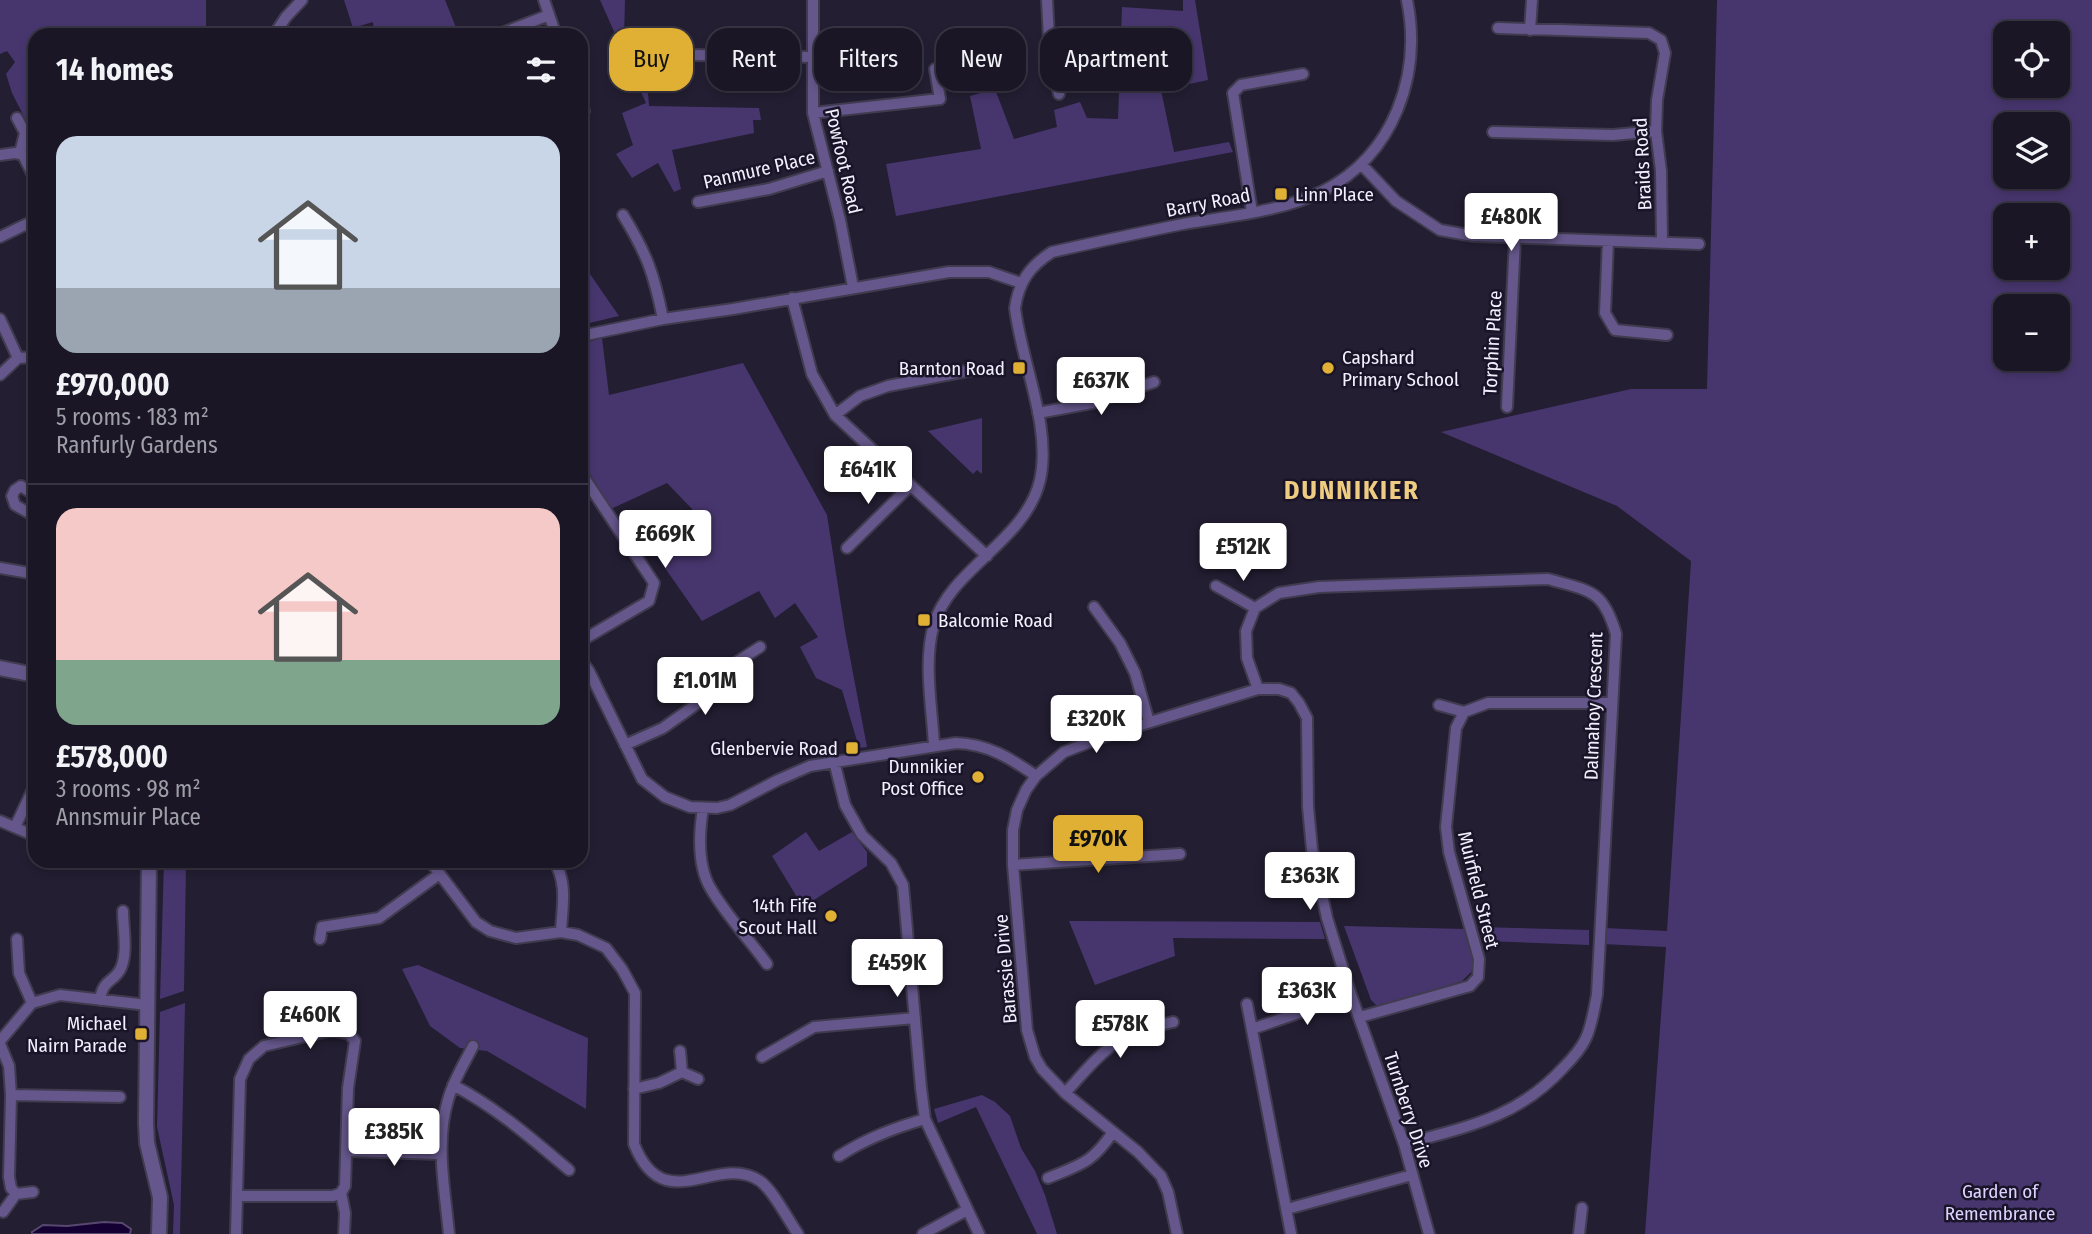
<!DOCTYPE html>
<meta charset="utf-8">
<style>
body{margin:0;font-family:"Fira Sans Condensed",sans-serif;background:#272332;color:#f1f3f6;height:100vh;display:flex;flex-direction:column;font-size:26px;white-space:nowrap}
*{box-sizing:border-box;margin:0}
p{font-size:23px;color:#9f9fa7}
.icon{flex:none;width:38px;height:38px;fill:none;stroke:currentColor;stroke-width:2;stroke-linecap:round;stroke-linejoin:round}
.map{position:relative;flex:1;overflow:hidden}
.panel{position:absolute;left:28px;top:28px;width:560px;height:840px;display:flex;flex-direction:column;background:#1a1626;border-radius:21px;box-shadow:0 4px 10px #0003,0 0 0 2px #383543}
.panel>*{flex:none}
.top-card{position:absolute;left:609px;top:28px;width:665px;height:63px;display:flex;gap:14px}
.buttons{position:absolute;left:1993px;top:21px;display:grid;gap:14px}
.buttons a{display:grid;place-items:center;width:77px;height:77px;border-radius:14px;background:#1a1626;box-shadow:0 4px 10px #0003,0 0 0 2px #383543;font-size:35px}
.price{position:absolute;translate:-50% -60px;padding:0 16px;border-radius:7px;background:#fff;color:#222;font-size:23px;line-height:46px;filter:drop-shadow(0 2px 4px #0008)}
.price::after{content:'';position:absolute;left:50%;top:42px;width:21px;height:16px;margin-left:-10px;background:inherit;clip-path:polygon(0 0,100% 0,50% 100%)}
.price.on{background:#e0b034;color:#111}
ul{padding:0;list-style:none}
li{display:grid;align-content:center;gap:14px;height:371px;padding:0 28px}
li+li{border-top:2px solid #383543}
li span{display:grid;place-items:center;height:217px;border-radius:21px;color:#555}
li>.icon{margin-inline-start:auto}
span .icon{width:126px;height:126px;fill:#fffc;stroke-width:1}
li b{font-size:30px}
h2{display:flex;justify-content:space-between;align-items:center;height:84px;padding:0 28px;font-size:30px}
.tag{padding:0 24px;border-radius:21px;background:#1a1626;box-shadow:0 4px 10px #0003,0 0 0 2px #383543;font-size:24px;line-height:63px}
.tag.on{background:#e0b034;color:#111}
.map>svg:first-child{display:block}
.green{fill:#47366e;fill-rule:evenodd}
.water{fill:#140032;stroke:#57486f;stroke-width:2}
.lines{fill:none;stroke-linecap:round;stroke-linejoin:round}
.minor-casing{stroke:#403b4f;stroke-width:14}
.tertiary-casing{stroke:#403b4f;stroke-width:18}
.minor{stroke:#65578b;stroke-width:10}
.tertiary{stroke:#65578b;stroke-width:14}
.poi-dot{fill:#e0b034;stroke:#1a1428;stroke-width:2.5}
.labels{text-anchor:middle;stroke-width:5;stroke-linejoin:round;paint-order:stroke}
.street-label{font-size:19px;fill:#f3effe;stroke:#1a1428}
.poi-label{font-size:19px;fill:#f3effe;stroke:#1a1428;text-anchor:end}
.park-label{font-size:19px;fill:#ddd2ff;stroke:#1a1428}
.district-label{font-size:26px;font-weight:bold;letter-spacing:2px;fill:#eecd83;stroke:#1a1428}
</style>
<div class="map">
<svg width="2092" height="1234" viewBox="0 0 2092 1234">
<rect width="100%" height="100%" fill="#231e32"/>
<!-- green -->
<path class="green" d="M0 0H206V35H35V138L12 93 6 74 15 62 7 51 0 54Z
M344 0H445L459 35H374L373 22 353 28Z
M600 0H625L624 38 633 65 646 66 649 106 759 108 761 120H753L754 133 672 150 681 189 674 192 658 163 632 178 616 154 633 145 622 113 646 103Z
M1183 0H1195L1208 80 1161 90 1174 152 1229 142 1233 152 896 216 886 164 981 149 970 96 995 89 1014 139 1057 127 1054 110 1080 102 1087 118 1118 119 1122 7 1183 11Z
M1717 0H2092V1234H1645L1666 947 1602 944 1604 928 1667 931 1691 561 1617 506 1441 432 1631 389H1707ZM2006 33H2058V86H2006ZM2006 124H2058V177H2006ZM2006 215H2058V268H2006ZM2006 306H2058V359H2006Z
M581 261 619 316 581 325Z
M602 338 609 395 743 363 827 515 845 631 867 747 859 748 842 690 816 678 800 647 818 637 795 603 775 618 759 591 702 621 658 558 696 530 692 509 667 483 611 509 586 467 589 437 581 425V344Z
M982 418V474L977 470 973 474 928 431Z
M806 832 819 851 852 832 867 852V866L803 907 772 856Z
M164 861H186L184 991 160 999Z
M1069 921 1320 922 1325 939 1173 938 1175 956 1095 985Z
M1344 926 1465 929 1475 962 1471 972 1462 981 1379 1008 1371 1000Z
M1480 927 1589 930V945L1483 941Z
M418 965 588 1038 586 1109 487 1051 460 1048 430 1026 402 969Z
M185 1003 180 1234H173L174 1205 157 1127 160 1012Z
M982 1095 995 1102 1010 1116 1021 1148 1035 1171 1045 1195 1057 1234H1037L976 1107 938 1123 934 1109Z"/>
<!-- water -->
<path class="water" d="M104 1222 122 1223 131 1229 130 1234H32V1232L43 1225 67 1226Z"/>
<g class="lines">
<!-- minor casing -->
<g class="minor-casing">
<path id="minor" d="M544 0 556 35
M813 0V113L840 220 853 287
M1047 0 1050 58 1059 94
M1498 28 1649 33 1661 40 1665 53 1657 100 1656 131 1661 171 1662 243
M1530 30 1532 0
M274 35 286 17 302 0
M497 35 549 15
M636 54 813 57
M581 104 584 111
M813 113 940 99 935 69
M17 118 25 133 20 153
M1493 132 1613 135 1656 131
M0 155 15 153 23 155 35 179
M1361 164 1396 201 1440 230 1474 236 1699 244
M698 202 769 189 828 171
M1252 212 1233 93 1241 85 1303 74
M623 215C647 254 654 274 663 319
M0 237 35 220
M1608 241 1605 313 1615 330 1667 335
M792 298 812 374 835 415 987 556
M0 319 18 358
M581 336 663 319 733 309 949 272H989L1021 283
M0 375 18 358 35 357
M1507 407 1515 238
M1038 413 1092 403 1154 382
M835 415 860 396 888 386 972 370
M581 473 654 583 649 601 581 641
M35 495 21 486 15 490 12 496 15 505 29 513 35 512
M847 548 910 486
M0 568 35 574
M1216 586 1255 608
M1094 607 1120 643 1135 673 1149 722
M581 660 589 671 642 779 665 797 690 807 717 808 730 805 778 780 810 766 956 743C988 744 1010 758 1036 776
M1258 689 1247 658 1246 631 1255 608 1279 593 1319 587 1548 579C1590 591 1603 589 1616 634L1597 995C1594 1009 1592 1025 1586 1038 1581 1049 1572 1059 1563 1068 1517 1118 1466 1127 1404 1144
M1439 705 1464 712
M625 745 663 728 701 701 723 671 760 647
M934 745C932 707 923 661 934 624 951 568 1026 541 1040 480 1052 427 1021 361 1015 308 1019 281 1030 266 1052 252 1096 242 1139 233 1183 224 1229 216 1281 212 1323 191 1394 155 1422 75 1407 0
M834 761 845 805 862 835 891 863 903 885 921 1088 925 1119 979 1234
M703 808C699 833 697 866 711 889 726 915 749 939 767 964
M0 821 35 836
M15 827 35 785
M430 861 476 922 490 931 516 938 561 932 578 935 606 948 622 969 635 993 634 1144C664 1220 717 1152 760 1181 773 1190 788 1220 798 1234
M554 861C568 883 562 908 561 932
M1013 865 1180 854
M17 939 19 973 32 1003
M320 939 322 927 379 918 438 875
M100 1000C103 978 114 983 121 968 128 952 123 928 123 911
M1247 1004 1291 1234
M1360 1017 1470 986 1478 977 1479 959 1449 852 1446 827 1456 728 1464 712 1488 703H1612
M1252 1029 1351 995
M0 1041 32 1003 60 995 147 1005
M0 1044 9 1066 11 1095 9 1177 11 1188 16 1194 33 1192
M680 1051 682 1072 698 1079
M762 1057 814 1027 915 1018
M453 1085C497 1108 531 1138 569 1170
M634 1089 659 1083 682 1072
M1065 1093C1082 1075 1099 1053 1121 1039 1136 1030 1156 1026 1173 1022
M11 1095 120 1097
M347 1151 441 1154
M839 1156C867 1138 894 1128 925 1119
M1048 1178C1082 1164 1092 1163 1113 1132
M237 1196H333L341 1193
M1287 1209 1412 1175
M3 1212 16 1194
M236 1234 240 1079 249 1059 264 1046 332 1030 349 1034 355 1041 348 1088 345 1186 341 1193 345 1213 344 1234
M449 1234C445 1190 435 1143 448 1100 453 1081 464 1064 473 1046
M923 1234 967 1210
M1177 1234 1168 1192 1161 1176 1138 1152 1065 1093 1042 1069 1035 1057 1027 1030 1013 865V830L1017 810 1026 790 1036 776 1064 752 1108 735 1258 689H1279L1291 693 1299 703 1307 718 1308 807 1312 849 1327 918 1351 995 1404 1144 1429 1234
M1579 1234 1582 1208"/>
</g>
<!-- tertiary casing -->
<g class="tertiary-casing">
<path id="tertiary" d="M0 668 35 675
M149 861 146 1123 147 1143 160 1197 159 1234"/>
</g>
<!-- minor -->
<use href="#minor" class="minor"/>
<!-- tertiary -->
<use href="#tertiary" class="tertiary"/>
</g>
<!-- markers -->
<g class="poi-dot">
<rect x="1274" y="187" width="14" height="14" rx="3.5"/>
<rect x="1012" y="361" width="14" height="14" rx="3.5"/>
<circle cx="1328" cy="368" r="7"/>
<rect x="917" y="613" width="14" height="14" rx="3.5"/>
<rect x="845" y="741" width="14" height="14" rx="3.5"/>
<circle cx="978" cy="777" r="7"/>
<circle cx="831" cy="916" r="7"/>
<rect x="134" y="1027" width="14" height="14" rx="3.5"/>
</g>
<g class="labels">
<!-- street labels -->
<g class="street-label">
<text transform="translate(844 161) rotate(77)" y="7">Powfoot Road</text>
<text transform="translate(1642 164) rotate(-93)" y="7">Braids Road</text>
<text transform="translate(759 169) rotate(-13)" y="7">Panmure Place</text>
<text transform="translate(1208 202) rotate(-11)" y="7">Barry Road</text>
<text transform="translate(1492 343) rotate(-87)" y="7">Torphin Place</text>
<text transform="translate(1593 706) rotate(-88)" y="7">Dalmahoy Crescent</text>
<text transform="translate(1479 890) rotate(76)" y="7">Muirfield Street</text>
<text transform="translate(1005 969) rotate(-95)" y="7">Barassie Drive</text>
<text transform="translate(1409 1110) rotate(72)" y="7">Turnberry Drive</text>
</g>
<!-- poi labels -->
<g class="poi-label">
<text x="1295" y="201" text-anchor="start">Linn Place</text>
<text x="1342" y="364" text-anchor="start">Capshard<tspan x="1342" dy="22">Primary School</tspan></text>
<text x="1005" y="375">Barnton Road</text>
<text x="938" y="627" text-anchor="start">Balcomie Road</text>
<text x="838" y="755">Glenbervie Road</text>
<text x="964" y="773">Dunnikier<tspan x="964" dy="22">Post Office</tspan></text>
<text x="817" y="912">14th Fife<tspan x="817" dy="22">Scout Hall</tspan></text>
<text x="127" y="1030">Michael<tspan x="127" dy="22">Nairn Parade</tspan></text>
</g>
<!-- park labels -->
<g class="park-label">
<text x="2000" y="1198">Garden of<tspan x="2000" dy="22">Remembrance</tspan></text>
</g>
<!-- district labels -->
<g class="district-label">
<text x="1352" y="499">DUNNIKIER</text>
</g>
</g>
</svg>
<div class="buttons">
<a><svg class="icon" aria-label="locate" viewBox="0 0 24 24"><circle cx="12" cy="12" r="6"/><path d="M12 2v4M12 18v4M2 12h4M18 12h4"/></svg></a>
<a><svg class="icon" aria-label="layers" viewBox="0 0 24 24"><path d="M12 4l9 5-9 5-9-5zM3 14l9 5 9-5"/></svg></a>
<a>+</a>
<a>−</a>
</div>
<b class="price" style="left:1511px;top:253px">£480K</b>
<b class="price" style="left:1101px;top:417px">£637K</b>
<b class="price" style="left:868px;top:506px">£641K</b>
<b class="price" style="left:665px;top:570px">£669K</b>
<b class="price" style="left:1243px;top:583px">£512K</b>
<b class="price" style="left:705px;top:717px">£1.01M</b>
<b class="price" style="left:1096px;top:755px">£320K</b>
<b class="price on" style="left:1098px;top:875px">£970K</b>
<b class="price" style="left:1310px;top:912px">£363K</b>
<b class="price" style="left:897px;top:999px">£459K</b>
<b class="price" style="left:1307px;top:1027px">£363K</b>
<b class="price" style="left:310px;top:1051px">£460K</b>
<b class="price" style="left:1120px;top:1060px">£578K</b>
<b class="price" style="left:394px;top:1168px">£385K</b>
<div class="top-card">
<a class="tag on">Buy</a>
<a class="tag">Rent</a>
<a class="tag">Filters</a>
<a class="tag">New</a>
<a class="tag">Apartment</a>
</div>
<section class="panel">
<h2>14 homes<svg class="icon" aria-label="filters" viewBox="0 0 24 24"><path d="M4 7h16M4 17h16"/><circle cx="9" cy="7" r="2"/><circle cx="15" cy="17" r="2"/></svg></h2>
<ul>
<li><span style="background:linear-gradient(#c9d6e8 70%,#9aa5b1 0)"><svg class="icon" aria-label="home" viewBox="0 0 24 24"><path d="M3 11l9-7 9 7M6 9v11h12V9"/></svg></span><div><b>£970,000</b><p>5 rooms · 183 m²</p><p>Ranfurly Gardens</p></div></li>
<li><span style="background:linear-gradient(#f6c9c9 70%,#7fa58c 0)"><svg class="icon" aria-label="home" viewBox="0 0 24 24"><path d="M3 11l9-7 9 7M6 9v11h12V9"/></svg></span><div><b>£578,000</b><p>3 rooms · 98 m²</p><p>Annsmuir Place</p></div></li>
</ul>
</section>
</div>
